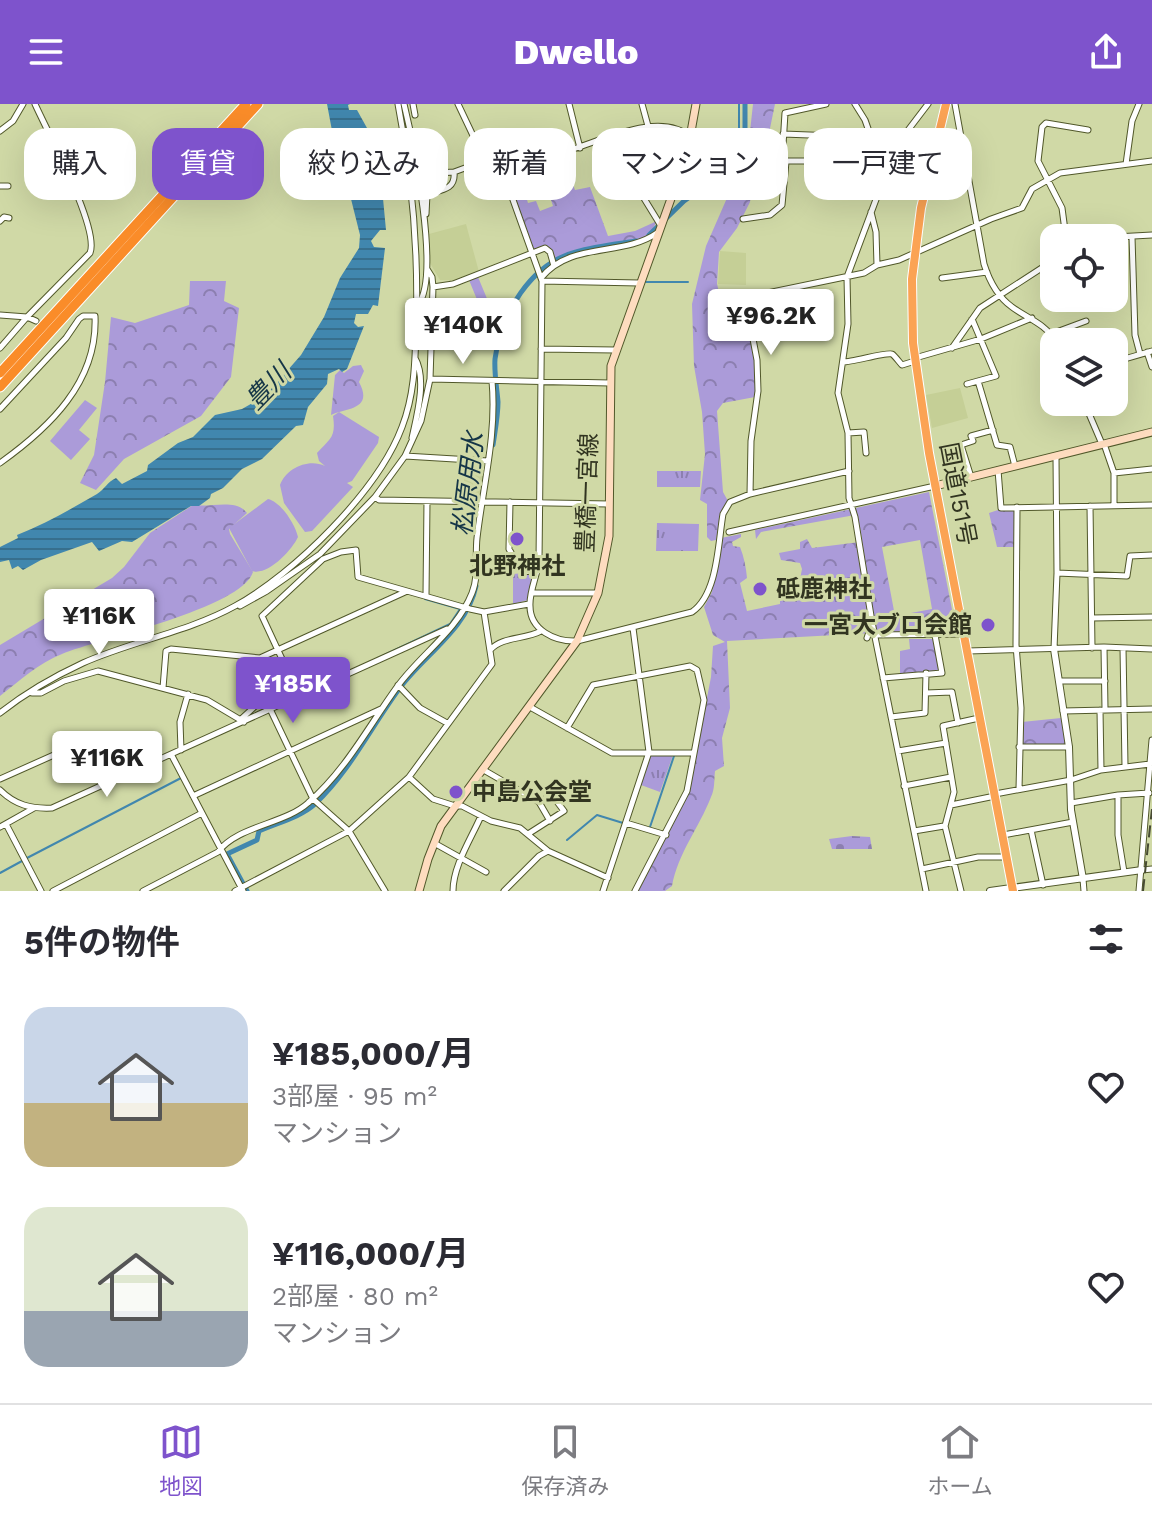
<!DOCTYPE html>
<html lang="ja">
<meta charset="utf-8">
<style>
body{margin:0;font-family:"Work Sans","Noto Sans JP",sans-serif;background:#f7f7f7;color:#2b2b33;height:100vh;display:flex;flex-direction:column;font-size:30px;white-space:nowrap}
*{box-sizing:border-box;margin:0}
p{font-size:26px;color:#7c7c81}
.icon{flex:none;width:44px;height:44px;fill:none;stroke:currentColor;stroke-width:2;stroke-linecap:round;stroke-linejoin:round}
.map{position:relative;height:787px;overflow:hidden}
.details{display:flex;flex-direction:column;background:#fff;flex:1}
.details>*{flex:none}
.guide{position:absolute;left:24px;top:24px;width:1104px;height:72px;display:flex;gap:16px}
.controls{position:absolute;left:1040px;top:120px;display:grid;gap:16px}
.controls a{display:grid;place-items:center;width:88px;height:88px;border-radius:16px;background:#fff;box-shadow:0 8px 32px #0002;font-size:40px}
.price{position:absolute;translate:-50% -68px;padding:0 18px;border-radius:8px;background:#fff;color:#222;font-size:26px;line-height:52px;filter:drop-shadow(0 2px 4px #0008)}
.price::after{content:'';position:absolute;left:50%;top:48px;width:24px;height:18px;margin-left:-12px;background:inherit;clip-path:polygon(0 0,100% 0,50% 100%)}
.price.on{background:#7e53cc;color:#fff}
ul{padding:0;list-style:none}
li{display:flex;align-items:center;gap:24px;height:200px;padding:0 24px}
li span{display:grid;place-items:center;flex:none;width:224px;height:160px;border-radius:24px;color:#555}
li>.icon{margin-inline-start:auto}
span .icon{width:96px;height:96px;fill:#fffc;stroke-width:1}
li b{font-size:34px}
h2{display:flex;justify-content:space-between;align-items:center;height:96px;padding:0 24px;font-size:34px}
.chip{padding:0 28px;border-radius:24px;background:#fff;box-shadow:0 8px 32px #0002;font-size:28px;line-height:72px}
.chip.on{background:#7e53cc;color:#fff}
header{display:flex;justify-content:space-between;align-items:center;height:104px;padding:0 24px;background:#7e53cc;color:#fff;font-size:36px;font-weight:800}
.tab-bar{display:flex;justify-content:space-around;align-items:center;height:112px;border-top:2px solid #e1e1e2;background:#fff;font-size:22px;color:#7c7c81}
.tab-bar a{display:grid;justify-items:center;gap:4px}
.tab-bar .on{color:#7e53cc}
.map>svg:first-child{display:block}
.built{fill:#c5cf96}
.grass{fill:url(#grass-tufts)}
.forest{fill:url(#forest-crowns);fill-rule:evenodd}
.cemetery{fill:url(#cemetery-stones)}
.pitch{fill:#ab9bd9}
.water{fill:url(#water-rules)}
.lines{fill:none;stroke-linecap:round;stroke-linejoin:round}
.stream{stroke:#4187ae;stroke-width:2}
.canal{stroke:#4187ae;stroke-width:5}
.minor-casing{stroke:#51582a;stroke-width:7}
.tertiary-casing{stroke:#51582a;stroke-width:8}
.secondary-casing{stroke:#51582a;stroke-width:9}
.trunk-casing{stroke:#fff;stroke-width:10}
.motorway-casing{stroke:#fff;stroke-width:11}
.minor{stroke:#fff;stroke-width:5}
.tertiary{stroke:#fff;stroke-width:6}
.secondary{stroke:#fedcbf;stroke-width:7}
.trunk{stroke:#fba354;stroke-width:8}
.motorway{stroke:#fa8c29;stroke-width:9}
.rail{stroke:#474b33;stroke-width:2;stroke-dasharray:12 6;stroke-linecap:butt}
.poi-dot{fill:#7e53cc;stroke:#d0d9a6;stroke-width:3}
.labels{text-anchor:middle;stroke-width:6;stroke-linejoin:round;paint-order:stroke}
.street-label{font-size:24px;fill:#313420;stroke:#d0d9a6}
.poi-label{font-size:24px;font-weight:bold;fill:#313420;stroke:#d0d9a6;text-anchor:start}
.water-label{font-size:26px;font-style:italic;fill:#153547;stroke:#d0d9a6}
</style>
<header><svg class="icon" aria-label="menu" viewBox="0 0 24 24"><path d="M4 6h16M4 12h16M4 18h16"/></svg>Dwello<svg class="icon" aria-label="share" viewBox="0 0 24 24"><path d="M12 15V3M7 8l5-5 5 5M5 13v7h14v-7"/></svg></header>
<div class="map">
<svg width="1152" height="787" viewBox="0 0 1152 787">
<defs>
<pattern id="grass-tufts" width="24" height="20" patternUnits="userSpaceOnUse" patternTransform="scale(2)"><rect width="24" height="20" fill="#ab9bd9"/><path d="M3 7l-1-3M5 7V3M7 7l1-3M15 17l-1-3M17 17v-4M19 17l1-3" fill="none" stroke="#8c7fb0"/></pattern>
<pattern id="forest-crowns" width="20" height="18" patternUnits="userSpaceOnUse" patternTransform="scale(2)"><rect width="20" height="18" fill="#ab9bd9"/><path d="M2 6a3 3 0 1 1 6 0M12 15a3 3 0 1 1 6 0" fill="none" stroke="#8c7fb0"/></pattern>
<pattern id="cemetery-stones" width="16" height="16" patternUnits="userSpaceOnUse" patternTransform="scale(2)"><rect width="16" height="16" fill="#ab9bd9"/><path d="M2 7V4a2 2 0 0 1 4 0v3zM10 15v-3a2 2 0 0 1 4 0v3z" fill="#8c7fb0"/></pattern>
<pattern id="water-rules" width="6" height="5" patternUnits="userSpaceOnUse" patternTransform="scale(2)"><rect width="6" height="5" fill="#4187ae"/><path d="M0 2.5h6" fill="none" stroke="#376f8d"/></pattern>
</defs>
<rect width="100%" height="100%" fill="#d0d9a6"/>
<!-- built -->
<path class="built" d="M466 120 479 168 450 178 449 176H440L430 159 429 130Z
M720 147 746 149V181L718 180Z
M960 284 968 314 932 324 926 291Z
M464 357 486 358 480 394H464Z"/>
<!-- grass -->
<path class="grass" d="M478 173 498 221 487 220 469 176Z
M657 367H701L700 383H657Z
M657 419 699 420 698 447H656Z
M535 468 528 496 513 500V470Z
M651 651H673L660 688 641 681Z"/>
<!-- forest -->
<path class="forest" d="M753 0H775L768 34 758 54 754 71 750 98 737 124 719 148 717 180 720 192 746 194C744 227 761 259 755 293L723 299 717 307 723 388 728 397 721 409 716 436 711 437 707 433V400L700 396 705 350 702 308 694 262 692 200 706 142 748 46Z
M671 35 680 37C676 53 668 64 657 76L651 67 643 72 640 61 648 56 645 49 670 39Z
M539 68H550L556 83 572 78 575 86 590 83 608 132 635 127 657 117 651 128 642 135 575 146 553 156 548 144 534 147 511 83 517 78 520 86H524L528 99 536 97 540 107 553 102 546 81 538 84 534 71Z
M190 177H226L224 197 239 204 231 273 201 312 124 355 96 386 80 379 94 351 105 278 111 213 135 219 189 201Z
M361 261 364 267 359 278C374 306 346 304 331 311L335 271 340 266 344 269 353 262Z
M929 388 956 526 950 528 910 527 727 537 730 604 722 634 724 662 715 667C714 676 715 685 711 693 699 724 678 749 672 782L665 787H637L689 687 711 573 713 542 725 538 713 531 704 503 712 488 721 434 741 430V433L732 438 733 442 740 443C744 453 746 463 747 474L740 479 747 507 780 500V487L799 480 802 465 800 459 781 456 779 449 800 445V438L807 435 812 444 860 438 862 435 858 414 855 411 761 428 756 435 755 426ZM920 436 932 505 895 512 882 443Z
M193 401C210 404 236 394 247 409L229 425 230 430 253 468C242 504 98 535 62 550 39 559 19 577 0 592V541L112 474 124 463 150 429Z
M998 406 1015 407V443H997L989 409Z
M909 535H934L940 566 900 573V547L910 545Z
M1061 614 1066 639 1064 641H1022V618Z"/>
<!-- cemetery -->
<path class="cemetery" d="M852 732 870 733 872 745H832L829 735Z"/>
<!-- pitch -->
<path class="pitch" d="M85 296 97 304 79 326 90 335 71 356 50 337Z
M339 308 379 333 378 339 352 377 347 379 353 383 312 427 305 428 284 399 280 381C286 364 309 354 325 362L319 357 317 349C331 334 336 333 333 312Z
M268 395C281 398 295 420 298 433 292 446 268 472 252 467L229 424Z"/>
<!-- water -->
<path class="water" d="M327 0H350L348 1 349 6H357L367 24 365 33 371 46 362 66 364 69H376L382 84 386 126H380L371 137 374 143 385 144 378 202 373 201 368 210H356L354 219 358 223 364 222 347 265 342 268 339 265 328 270 327 280 308 303 303 321 296 322 262 355 242 365 223 384 211 390 210 394 199 402H191L132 438 122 437 99 447 92 438 41 456 23 466 18 462 12 465 9 456 0 458V443L18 434 17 431C45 420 71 405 97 390 105 385 107 378 116 374L122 380 147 367 148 361 178 339 193 333 215 311 242 305 265 292 301 251 324 213 340 174 359 144 360 131 341 55 329 38 333 32Z"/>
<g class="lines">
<!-- stream -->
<path class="stream" d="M735 50 739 40V0
M679 95 721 66 715 57 722 53
M646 178H688
M378 554 450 520 460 505 425 495
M650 723 674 652
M567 736 597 711 623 719
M27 754 181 674
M0 769 22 757"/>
<!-- canal -->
<path class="canal" d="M649 131 684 97 732 63 741 52 745 42V0
M493 341C495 327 498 312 498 298 497 284 494 270 495 255 501 210 530 160 576 148 595 142 617 140 637 137
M247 787 227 750 257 736 259 727C277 719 301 713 315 700 350 667 371 623 399 585 424 551 467 525 476 482"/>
<!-- minor casing -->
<g class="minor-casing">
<path id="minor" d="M404 0C413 37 441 172 418 201
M413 0 415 11
M458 0 477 40 492 55 507 79 542 177 539 457C537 472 529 488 530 502 530 526 555 538 577 537L692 508C718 490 718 439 723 410L730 398 750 390 849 367
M569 0 580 44
M642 0 648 22
M826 0 785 9 782 57H817L836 32 870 29
M855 0 865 16 879 56 888 61
M955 0 984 160C989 176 998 193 1012 203 1028 215 1045 219 1056 238
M0 27 13 17 23 0
M628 29 642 72 637 83 661 122
M783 30 836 32
M1126 60 1132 17 1139 0
M423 70 454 68
M507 79 535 68 549 55 560 49C596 40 659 5 690 33
M0 82H8
M871 108 876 128 877 161
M426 110 427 90C441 86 456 86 454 68L473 61 488 51
M743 115 770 111 782 101 786 58
M0 117 4 113 9 114
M1132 133 1135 231 1140 250
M1066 134 1062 104 1038 57 1042 23 1046 19 1088 26
M1097 134 1152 131
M541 174C571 137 623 153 657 129
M942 174 987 168
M542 177 639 179
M433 183 453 180 545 144 550 148 554 162
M0 211 27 213 36 217
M1051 230 1086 217
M0 244 27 213 90 149C100 125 47 27 35 0
M952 244 980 204 1054 156
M541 245 615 246
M1147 248 1152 263
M915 254 981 235 1032 214
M843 258C853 258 886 248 892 250 895 252 900 259 902 261L915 257
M1114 258 1152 247
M430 275 610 279
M978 277 997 341 1010 343 1015 362
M967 280 996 272 972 215
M1084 298 1102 340
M0 305 66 234 79 215 83 212H95C98 278 49 324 0 359
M848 329 864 328 866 349
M412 334C417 311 427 275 415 254
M1104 340 1114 369V400
M405 352 421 317 430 275 433 183 432 173 427 165
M998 366 1001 404 1152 401
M1114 369 1152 365
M971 373 961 341 973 337 971 332 993 326
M750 390 751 337 758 287 757 256 749 214 748 193 864 169 877 161 899 156 991 115 1022 104 1032 85 1060 69 1152 57
M375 393 405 352 488 357
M510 398 509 445 522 468 538 466
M1090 402 1092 544
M1017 403 1016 541 1021 604 1019 685
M729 428 935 382
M1057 469 1127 472 1130 452 1152 451
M533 489H598
M426 492 427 397
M240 502 267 487 320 450 375 393 379 396 609 400
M1092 514 1152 513
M875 531 964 530
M867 534 872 519
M1104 543 1105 605
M1123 544 1125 662
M1054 545 1057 469 1056 353
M490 546C503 532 524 536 541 527
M968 547 1104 543 1152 545
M883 574 942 569 935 531
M1059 577H1105
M398 581 420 604 447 619
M163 584 166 547 171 545 260 554 405 488
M32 589H41L64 577 98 567 207 596 244 618
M926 589 952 588 958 619
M307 590 295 565 282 555 262 512 323 455 341 448 356 446 358 473 470 505 484 508 529 500
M530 603 612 649H692
M271 607 313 695 349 727 385 787
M1063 607 1152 605
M0 609C24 590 55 572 83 559 132 537 188 528 235 502 294 470 378 387 402 323 414 292 415 261 416 228 419 150 413 77 398 0
M891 613 925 609 926 569
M240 616 286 574
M567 624 593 581 690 562 697 566 704 596 687 687 635 787
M1019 643H1069
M181 646 180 618 188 590
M898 647 946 639
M171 650 243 787
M482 665 539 698 550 717
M1101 666 1150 660
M409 673 433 695 455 702H462L491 717 520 724 548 747 608 774
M0 675 92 634
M904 682 951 673
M0 686C15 701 31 705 52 704L447 525
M995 690 1071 676 1101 666 1100 606
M1118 691V731L1124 768
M193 692 381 605
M1071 699 1118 691 1149 689
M951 701 995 692
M626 719 666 731
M6 720 41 787
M0 723 34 704
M1031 726 1043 781
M914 727 944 722
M528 730 564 707 552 691 539 698
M1003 731 1073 718
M434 739 486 768
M922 765 978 753H1007
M1142 766 1152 765
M1083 775 1084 787
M53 787 202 709
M143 787 218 748C237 722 285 720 308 699 346 666 368 623 397 583 420 551 457 527 472 489 479 472 475 452 477 434 483 382 497 330 492 277
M235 787 349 727 409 673 492 560 484 508
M453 787C453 762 471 735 481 712
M504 787 539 752 548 747
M603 787 649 648 633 524
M926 787 872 518 855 413 849 394 848 329 838 289 848 220 847 173 896 42 928 0
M961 787 945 722 954 688 943 622 979 614
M1139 787 1152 636"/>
</g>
<!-- tertiary casing -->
<g class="tertiary-casing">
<path id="tertiary" d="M1054 545 1069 643 1071 706 1083 775
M990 787 1142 766"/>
</g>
<!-- secondary casing -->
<g class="secondary-casing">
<path id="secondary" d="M935 382 1152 328
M419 787 428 755 441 722 577 537 598 489 609 432 611 262 687 50 696 0"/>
</g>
<!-- trunk casing -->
<g class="trunk-casing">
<path id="trunk" d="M946 0 921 104 912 175 913 239 929 349 1013 787"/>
</g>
<!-- motorway casing -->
<g class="motorway-casing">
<path id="motorway" d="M0 269 246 0
M0 283 258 0"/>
</g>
<!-- minor -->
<use href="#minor" class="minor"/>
<!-- tertiary -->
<use href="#tertiary" class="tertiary"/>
<!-- secondary -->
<use href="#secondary" class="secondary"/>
<!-- trunk -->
<use href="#trunk" class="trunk"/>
<!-- motorway -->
<use href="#motorway" class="motorway"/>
<!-- rail -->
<path class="rail" d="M1143 787 1152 705"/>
</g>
<!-- markers -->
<g class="poi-dot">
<circle cx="517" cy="435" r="8"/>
<circle cx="760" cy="485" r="8"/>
<circle cx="988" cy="521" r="8"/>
<circle cx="456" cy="688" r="8"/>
</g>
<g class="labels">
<!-- street labels -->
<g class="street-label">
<text transform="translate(587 389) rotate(-88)" y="8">豊橋一宮線</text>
<text transform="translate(958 390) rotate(79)" y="8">国道151号</text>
</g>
<!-- poi labels -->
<g class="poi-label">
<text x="517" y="470" text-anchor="middle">北野神社</text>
<text x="776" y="493">砥鹿神社</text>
<text x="972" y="529" text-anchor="end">一宮大ブロ会館</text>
<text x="472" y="696">中島公会堂</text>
</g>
<!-- water labels -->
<g class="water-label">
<text transform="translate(268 282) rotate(-46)" y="9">豊川</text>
<text transform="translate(468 380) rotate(-83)" y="9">松原用水</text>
</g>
</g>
</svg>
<div class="controls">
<a><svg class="icon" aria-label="locate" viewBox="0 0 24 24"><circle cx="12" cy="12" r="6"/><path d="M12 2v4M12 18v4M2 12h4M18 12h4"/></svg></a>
<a><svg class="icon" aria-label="layers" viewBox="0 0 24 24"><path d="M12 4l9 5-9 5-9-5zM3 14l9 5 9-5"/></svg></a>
</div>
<b class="price" style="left:771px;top:253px">¥96.2K</b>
<b class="price" style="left:463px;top:262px">¥140K</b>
<b class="price" style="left:99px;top:553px">¥116K</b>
<b class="price on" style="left:293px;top:621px">¥185K</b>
<b class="price" style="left:107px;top:695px">¥116K</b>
<div class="guide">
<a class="chip">購入</a>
<a class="chip on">賃貸</a>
<a class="chip">絞り込み</a>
<a class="chip">新着</a>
<a class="chip">マンション</a>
<a class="chip">一戸建て</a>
</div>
</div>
<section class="details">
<h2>5件の物件<svg class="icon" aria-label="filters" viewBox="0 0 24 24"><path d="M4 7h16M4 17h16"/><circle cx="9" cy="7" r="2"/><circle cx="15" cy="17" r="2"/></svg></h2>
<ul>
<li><span style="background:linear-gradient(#c9d6e8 60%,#c2b280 0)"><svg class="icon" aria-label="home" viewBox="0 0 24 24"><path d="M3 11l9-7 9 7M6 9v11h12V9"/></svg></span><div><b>¥185,000/月</b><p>3部屋 · 95 m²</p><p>マンション</p></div><svg class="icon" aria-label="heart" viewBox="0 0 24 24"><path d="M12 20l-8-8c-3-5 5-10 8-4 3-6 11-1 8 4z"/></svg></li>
<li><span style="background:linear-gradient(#dfe7d0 65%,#9aa5b1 0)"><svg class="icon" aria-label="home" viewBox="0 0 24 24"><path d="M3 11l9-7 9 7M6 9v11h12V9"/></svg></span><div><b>¥116,000/月</b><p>2部屋 · 80 m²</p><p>マンション</p></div><svg class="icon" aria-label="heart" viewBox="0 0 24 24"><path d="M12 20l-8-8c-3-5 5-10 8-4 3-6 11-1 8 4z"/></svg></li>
</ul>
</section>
<nav class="tab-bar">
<a class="on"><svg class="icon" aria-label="map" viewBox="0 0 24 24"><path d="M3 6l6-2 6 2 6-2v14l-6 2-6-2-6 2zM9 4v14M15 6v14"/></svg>地図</a>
<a><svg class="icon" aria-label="saved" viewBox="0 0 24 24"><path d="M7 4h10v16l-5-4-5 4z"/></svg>保存済み</a>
<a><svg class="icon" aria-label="home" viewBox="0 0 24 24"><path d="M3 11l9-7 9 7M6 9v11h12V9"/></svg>ホーム</a>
</nav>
